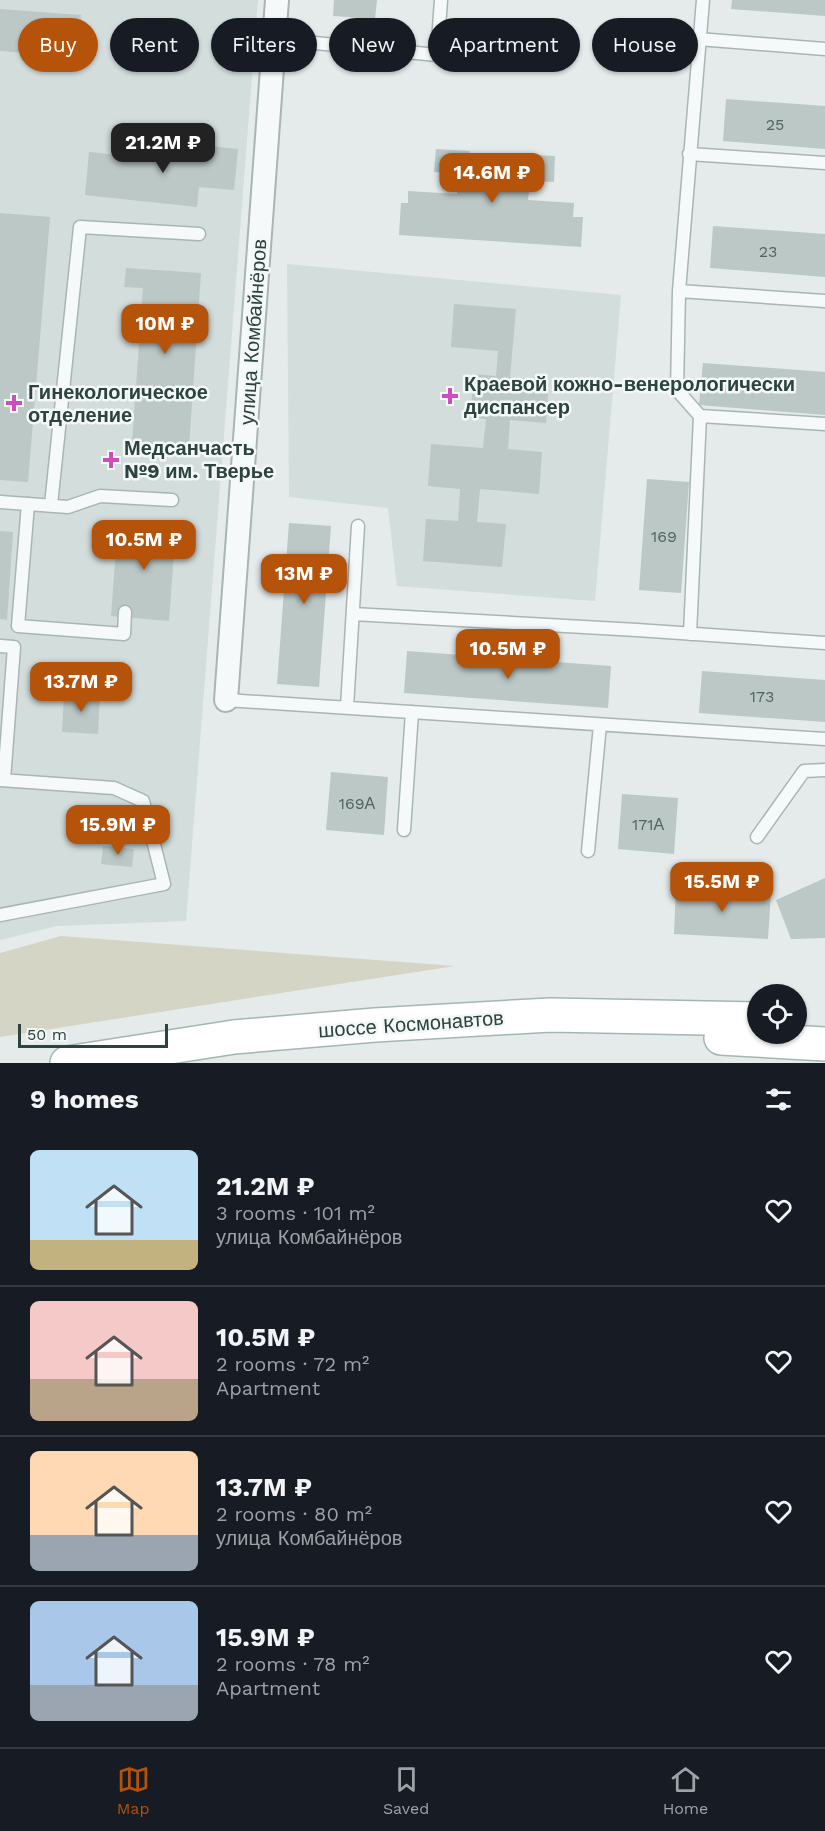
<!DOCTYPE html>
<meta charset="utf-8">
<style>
body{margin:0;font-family:"Work Sans",sans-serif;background:#20242c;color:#f1f3f6;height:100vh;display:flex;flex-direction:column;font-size:22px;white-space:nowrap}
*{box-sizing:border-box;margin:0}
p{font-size:20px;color:#9ea1a6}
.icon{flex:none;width:33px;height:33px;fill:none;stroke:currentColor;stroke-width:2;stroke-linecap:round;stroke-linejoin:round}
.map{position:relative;height:1063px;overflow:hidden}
.sheet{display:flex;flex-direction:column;background:#171b24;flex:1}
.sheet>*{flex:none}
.hud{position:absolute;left:18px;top:18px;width:789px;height:54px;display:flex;gap:12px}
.buttons{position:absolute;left:747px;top:984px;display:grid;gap:12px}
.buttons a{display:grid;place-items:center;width:60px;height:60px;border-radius:50%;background:#171b24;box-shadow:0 2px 4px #0004;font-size:30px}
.scale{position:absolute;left:18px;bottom:15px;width:150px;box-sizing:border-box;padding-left:6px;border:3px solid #2c4340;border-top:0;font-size:16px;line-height:21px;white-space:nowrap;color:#2c4340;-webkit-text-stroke:4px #f3f8f7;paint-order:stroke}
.price{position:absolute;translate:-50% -51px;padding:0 14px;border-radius:12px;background:#b45309;color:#fff;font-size:20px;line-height:39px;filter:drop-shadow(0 2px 3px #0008)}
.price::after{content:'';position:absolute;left:50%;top:36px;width:18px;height:14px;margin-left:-9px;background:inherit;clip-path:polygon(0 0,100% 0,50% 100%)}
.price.active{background:#222;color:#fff}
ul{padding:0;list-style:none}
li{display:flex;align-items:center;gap:18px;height:150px;padding:0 30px}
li+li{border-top:2px solid #363941}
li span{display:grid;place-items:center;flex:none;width:168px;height:120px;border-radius:9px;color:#555}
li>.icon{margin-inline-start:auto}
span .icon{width:72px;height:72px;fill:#fffc;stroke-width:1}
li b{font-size:26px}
h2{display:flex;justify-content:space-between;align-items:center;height:72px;padding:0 30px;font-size:26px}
.chip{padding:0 21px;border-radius:27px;background:#171b24;box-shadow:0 2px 4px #0004;font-size:21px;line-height:54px}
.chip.active{background:#b45309;color:#fff}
.tabs{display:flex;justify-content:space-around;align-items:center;height:84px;border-top:2px solid #363941;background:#171b24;font-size:16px;color:#9ea1a6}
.tabs a{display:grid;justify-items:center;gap:3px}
.tabs .active{color:#b45309}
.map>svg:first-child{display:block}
.built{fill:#d2dddc}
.green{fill:#d5d5c5}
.building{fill:#bbc8c6}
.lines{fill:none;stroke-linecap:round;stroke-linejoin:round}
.lane-casing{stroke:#a9b5b4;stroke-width:15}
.street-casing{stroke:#a9b5b4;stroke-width:26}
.primary-casing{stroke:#a3b6b4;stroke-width:36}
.lane{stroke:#f6f9f9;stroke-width:12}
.street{stroke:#f6f9f9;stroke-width:22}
.primary{stroke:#fff;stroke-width:33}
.poi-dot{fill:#ca4ebe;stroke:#f3f8f7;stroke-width:2}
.labels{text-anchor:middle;stroke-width:5;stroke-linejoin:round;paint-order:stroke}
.number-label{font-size:16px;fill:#506462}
.street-label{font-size:20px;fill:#2c4340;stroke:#f3f8f7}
.poi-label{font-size:20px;font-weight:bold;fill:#2c4340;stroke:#f3f8f7;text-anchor:start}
</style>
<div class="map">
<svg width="825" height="1063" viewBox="0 0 825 1063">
<rect width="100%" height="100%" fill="#e4ebea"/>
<!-- built -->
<path class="built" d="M0 0H258L186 921 57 926 0 940Z
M287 264 621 295 595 601 397 586 388 508 289 497Z"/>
<!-- green -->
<path class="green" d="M61 936 455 966 0 1037V953Z"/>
<!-- building -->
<path class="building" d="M334 0H377L375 19 333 16Z
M732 0H825V16L731 9Z
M0 9 81 15 78 57 0 51Z
M726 99 825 106V149L723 141Z
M160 141 238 149 234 190 199 187 197 207 85 195 89 152 158 159Z
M436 149 470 151 469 160 515 163 517 154 555 156 554 182 530 181 528 200 574 203 573 217H583L581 247 399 235 401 203H408V191L457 194 458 174 434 172Z
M0 213 50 217 28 482 0 480Z
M713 226 825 234V277L710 268Z
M126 268 201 273 189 447 132 443 143 288 124 287Z
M454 304 516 309 510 377 549 381 546 423 510 420 508 449 542 452 539 494 480 489 477 522 506 524 502 567 423 561 426 519 458 521 460 489 428 486 431 444 483 448 486 419 470 417 474 374 496 376 498 351 451 347Z
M703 363 825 372V415L699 405Z
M647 479 689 482 681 593 639 590Z
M118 522 176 526 169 621 111 616Z
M289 523 331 526 319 687 277 684Z
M0 531 13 532 7 620 0 619Z
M407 651 611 666 608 708 404 693Z
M702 671 825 680V722L699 713Z
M64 693 100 695 98 734 62 732Z
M331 772 388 777 384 835 326 830Z
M622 794 678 798 674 854 618 849Z
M103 846 134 849 132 867 101 864Z
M825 878V938L791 939 776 900Z
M676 888 771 893 768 939 674 934Z"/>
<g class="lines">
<!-- lane casing -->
<g class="lane-casing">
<path id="lane" d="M274 39 437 55 441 0
M698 39 825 49
M689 154 825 163
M679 291 825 301
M700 416 825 424
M0 502 68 507 100 496 172 500
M28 504 18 626 124 634 125 612
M51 505 80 227 199 234
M353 614 637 630 825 643
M690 634 700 416 677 390 679 291 703 0
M0 646 14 647 4 780
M226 700 825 739
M347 707 358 526
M0 780 114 788 143 801 164 884 0 915
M404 830 412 712
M757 837 804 771 825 770
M588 851 600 725"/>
</g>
<!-- street casing -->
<g class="street-casing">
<path id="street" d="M226 700 277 0"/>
</g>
<!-- primary casing -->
<g class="primary-casing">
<path id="primary" d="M721 1038 825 1044
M67 1063 234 1037 375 1025 550 1015 758 1019"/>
</g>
<!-- lane -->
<use href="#lane" class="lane"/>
<!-- street -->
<use href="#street" class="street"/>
<!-- primary -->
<use href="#primary" class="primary"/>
</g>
<!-- markers -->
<g class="poi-dot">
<path d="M447 387h6v6h6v6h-6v6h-6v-6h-6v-6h6z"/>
<path d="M11 394h6v6h6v6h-6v6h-6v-6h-6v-6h6z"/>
<path d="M108 451h6v6h6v6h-6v6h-6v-6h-6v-6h6z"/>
</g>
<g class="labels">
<!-- number labels -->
<g class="number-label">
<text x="775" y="130">25</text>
<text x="768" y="257">23</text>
<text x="664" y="542">169</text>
<text x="762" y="702">173</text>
<text x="357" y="809">169А</text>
<text x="648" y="830">171А</text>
</g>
<!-- street labels -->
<g class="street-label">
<text transform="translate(253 332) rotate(-86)" y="7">улица Комбайнёров</text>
<text transform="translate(411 1024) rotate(-4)" y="7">шоссе Космонавтов</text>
</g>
<!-- poi labels -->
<g class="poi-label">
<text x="464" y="391">Краевой кожно-венерологически<tspan x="464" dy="23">диспансер</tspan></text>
<text x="28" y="399">Гинекологическое<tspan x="28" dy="23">отделение</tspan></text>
<text x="124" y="455">Медсанчасть<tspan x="124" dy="23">№9 им. Тверье</tspan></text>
</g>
</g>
</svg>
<div class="buttons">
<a><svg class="icon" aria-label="locate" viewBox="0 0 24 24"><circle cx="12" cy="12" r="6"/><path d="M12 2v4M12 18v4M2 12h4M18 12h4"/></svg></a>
</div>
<div class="scale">50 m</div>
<b class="price active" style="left:163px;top:174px">21.2M ₽</b>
<b class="price" style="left:492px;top:204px">14.6M ₽</b>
<b class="price" style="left:165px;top:355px">10M ₽</b>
<b class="price" style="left:144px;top:571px">10.5M ₽</b>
<b class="price" style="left:304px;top:605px">13M ₽</b>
<b class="price" style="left:508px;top:680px">10.5M ₽</b>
<b class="price" style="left:81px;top:713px">13.7M ₽</b>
<b class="price" style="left:118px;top:856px">15.9M ₽</b>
<b class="price" style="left:722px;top:913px">15.5M ₽</b>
<div class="hud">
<a class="chip active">Buy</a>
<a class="chip">Rent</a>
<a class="chip">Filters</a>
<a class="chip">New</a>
<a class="chip">Apartment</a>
<a class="chip">House</a>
</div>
</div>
<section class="sheet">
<h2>9 homes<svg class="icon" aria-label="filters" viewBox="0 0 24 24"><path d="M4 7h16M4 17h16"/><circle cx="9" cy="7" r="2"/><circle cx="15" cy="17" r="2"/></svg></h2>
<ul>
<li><span style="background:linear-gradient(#bfe0f5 75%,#c2b280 0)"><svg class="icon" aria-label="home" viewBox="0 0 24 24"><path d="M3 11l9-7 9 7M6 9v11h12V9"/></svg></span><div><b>21.2M ₽</b><p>3 rooms · 101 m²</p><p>улица Комбайнёров</p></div><svg class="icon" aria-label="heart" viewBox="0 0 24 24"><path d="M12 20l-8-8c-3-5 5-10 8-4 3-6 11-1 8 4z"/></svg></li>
<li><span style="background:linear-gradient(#f6c9c9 65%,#b9a48a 0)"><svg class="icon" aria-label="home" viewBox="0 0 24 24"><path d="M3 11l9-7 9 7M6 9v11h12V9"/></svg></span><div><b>10.5M ₽</b><p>2 rooms · 72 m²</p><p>Apartment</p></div><svg class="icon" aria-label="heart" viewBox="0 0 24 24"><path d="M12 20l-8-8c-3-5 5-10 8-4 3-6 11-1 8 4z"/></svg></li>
<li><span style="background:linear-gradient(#ffd9b3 70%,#9aa5b1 0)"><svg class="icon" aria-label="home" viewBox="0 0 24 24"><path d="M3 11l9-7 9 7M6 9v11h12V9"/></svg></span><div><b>13.7M ₽</b><p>2 rooms · 80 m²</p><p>улица Комбайнёров</p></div><svg class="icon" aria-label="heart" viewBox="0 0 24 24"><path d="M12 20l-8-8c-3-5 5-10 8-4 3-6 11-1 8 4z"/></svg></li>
<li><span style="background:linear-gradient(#a9c7e8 70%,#9aa5b1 0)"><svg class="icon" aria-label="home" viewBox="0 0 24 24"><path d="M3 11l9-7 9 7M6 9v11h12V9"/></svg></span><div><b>15.9M ₽</b><p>2 rooms · 78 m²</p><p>Apartment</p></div><svg class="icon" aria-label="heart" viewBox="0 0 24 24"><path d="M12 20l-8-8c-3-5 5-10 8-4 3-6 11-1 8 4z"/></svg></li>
</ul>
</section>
<nav class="tabs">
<a class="active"><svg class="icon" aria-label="map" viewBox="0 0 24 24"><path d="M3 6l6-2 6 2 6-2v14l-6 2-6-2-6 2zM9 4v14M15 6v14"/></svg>Map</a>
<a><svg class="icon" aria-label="saved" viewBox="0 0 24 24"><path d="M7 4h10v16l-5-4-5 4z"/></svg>Saved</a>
<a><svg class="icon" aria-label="home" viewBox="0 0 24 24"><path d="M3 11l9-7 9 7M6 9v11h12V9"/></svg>Home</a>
</nav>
